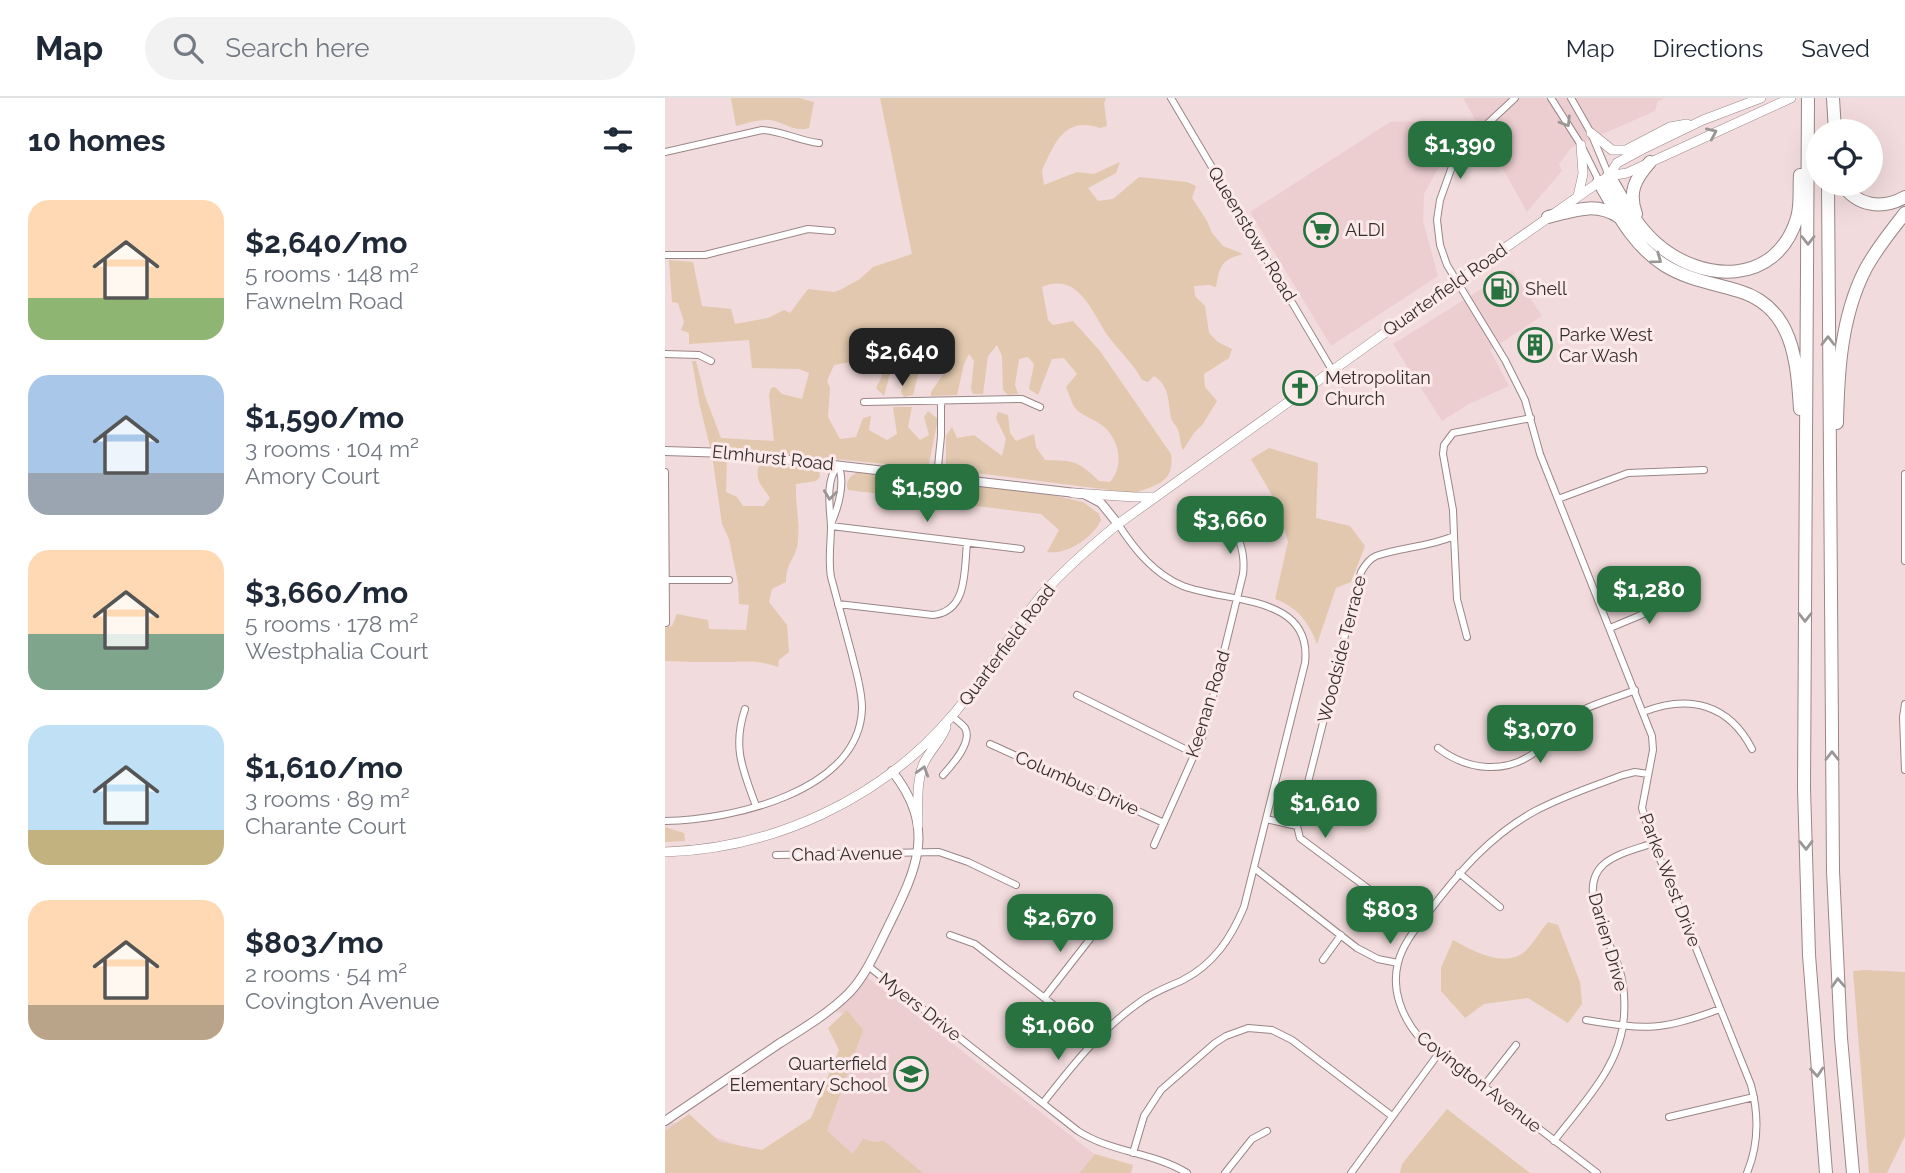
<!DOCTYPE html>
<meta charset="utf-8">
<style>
body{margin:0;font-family:Raleway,sans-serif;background:#f2f2f3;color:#1f2937;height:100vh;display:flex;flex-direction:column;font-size:26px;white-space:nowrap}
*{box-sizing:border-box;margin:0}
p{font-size:23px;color:#747a83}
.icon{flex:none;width:38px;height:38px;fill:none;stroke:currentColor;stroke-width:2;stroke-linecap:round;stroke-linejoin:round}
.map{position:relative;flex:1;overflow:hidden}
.side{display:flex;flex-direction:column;background:#fff;width:665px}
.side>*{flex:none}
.tools{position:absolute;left:1141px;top:21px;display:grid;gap:14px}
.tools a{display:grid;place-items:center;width:77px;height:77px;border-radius:50%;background:#fff;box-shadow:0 7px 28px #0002;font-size:35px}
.price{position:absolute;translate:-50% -60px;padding:0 16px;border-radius:14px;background:#287240;color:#fff;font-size:23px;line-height:46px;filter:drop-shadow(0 2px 4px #0008)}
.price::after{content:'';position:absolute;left:50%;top:42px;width:21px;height:16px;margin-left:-10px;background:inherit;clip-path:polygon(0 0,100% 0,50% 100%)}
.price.current{background:#222;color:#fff}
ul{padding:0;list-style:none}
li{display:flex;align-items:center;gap:21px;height:175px;padding:0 28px}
li span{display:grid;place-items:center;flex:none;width:196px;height:140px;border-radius:21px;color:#555}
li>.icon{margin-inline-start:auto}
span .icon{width:84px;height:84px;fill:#fffc;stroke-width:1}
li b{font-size:30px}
h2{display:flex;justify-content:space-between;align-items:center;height:84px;padding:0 28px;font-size:30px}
header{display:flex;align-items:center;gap:42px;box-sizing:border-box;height:98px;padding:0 35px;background:#fff;border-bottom:2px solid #e0e1e3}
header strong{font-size:33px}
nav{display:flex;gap:38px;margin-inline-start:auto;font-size:24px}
.search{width:490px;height:63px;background:#f2f2f3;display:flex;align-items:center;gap:18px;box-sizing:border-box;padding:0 24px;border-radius:38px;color:#747a83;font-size:26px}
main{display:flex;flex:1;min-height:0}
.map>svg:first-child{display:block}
.built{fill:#edced0}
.green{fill:#e1c8ae}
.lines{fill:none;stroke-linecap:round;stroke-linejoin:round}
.minor-casing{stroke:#9a8687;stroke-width:8}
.tertiary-casing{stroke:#9a8687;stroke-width:10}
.secondary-casing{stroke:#9a8687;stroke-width:10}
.motorway-casing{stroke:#9a8687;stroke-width:14}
.minor{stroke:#fff;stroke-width:6}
.tertiary{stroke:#fff;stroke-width:8}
.secondary{stroke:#fff;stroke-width:9}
.motorway{stroke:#fff;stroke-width:12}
.oneway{stroke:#9a9696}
.labels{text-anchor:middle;stroke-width:6;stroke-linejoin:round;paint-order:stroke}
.poi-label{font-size:18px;fill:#362e2e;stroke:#fce9ea;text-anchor:start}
.street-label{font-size:18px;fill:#362e2e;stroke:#fce9ea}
</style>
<header>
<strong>Map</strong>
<div class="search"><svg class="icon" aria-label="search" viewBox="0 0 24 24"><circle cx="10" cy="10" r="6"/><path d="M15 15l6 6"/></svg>Search here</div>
<nav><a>Map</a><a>Directions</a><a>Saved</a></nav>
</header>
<main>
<section class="side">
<h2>10 homes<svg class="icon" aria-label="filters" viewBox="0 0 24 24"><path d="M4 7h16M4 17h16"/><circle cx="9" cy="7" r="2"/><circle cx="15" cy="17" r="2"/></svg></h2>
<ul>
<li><span style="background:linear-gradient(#ffd9b3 70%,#8fb573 0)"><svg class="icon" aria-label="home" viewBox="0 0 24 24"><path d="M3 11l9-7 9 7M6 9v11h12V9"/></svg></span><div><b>$2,640/mo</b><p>5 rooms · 148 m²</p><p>Fawnelm Road</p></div></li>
<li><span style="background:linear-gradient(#a9c7e8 70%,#9aa5b1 0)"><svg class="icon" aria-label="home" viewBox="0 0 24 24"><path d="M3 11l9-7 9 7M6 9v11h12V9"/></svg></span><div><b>$1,590/mo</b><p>3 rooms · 104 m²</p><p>Amory Court</p></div></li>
<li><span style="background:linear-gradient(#ffd9b3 60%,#7fa58c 0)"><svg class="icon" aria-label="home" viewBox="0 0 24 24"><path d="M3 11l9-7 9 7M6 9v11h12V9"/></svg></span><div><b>$3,660/mo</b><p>5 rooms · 178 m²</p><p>Westphalia Court</p></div></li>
<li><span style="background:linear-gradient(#bfe0f5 75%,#c2b280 0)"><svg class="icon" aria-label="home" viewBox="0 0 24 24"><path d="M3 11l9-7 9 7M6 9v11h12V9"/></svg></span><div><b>$1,610/mo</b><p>3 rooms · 89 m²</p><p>Charante Court</p></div></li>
<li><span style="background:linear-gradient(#ffd9b3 75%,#b9a48a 0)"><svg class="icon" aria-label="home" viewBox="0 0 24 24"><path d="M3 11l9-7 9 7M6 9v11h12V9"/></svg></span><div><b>$803/mo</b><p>2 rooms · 54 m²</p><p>Covington Avenue</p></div></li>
</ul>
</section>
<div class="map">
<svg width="1240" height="1075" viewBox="0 0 1240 1075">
<rect width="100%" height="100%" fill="#f2dbdc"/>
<!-- built -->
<path class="built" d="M798 0H1000L993 3 990 13 906 50 894 66 897 73 862 114Z
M758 23 784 51 759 96 758 123 773 178 666 248 585 114 725 24Z
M847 172 877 218 825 252 844 288 804 306 777 323 728 246Z
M202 879 437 1062 453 1075H47L0 1045V1028L6 1024 105 1058 141 1036 187 919 170 913Z"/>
<!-- green -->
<path class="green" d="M66 0H134L149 4 144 30C129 35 120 24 105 22 94 21 82 25 71 28Z
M215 0H441L439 5 442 28 435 30C399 18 390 45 377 72L379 87 412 74 429 76 455 64 451 75 423 90 433 103 448 101 474 79 522 84 531 88 527 100 542 123 547 135 558 148 578 156C556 162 555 167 551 189L544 187 529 188 530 198 540 208 544 235 553 244 567 251 564 260 539 276 540 289 552 303 538 326 529 335 518 352C514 344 516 337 512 330 510 326 507 324 506 320 503 304 505 288 489 278L483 284 477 282C469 266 454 253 443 238 427 214 413 173 377 189L383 222 388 227 408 223 435 253 506 356C510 384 492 387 469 395L281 371V338L287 329 292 340 309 337 337 358 341 341 331 320 333 314 343 317 345 335 351 343 369 336 371 349 380 362C409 363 412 362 434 383L445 384C461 366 453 337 434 325 426 320 416 317 410 310 406 304 404 295 401 289L412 276 399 260 387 261 373 297 364 291 369 266 363 259 354 261 350 287 353 296 343 297 338 292 337 258 332 247 323 258 318 296H308L306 291 309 263 304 256 299 266 292 297 266 298V294L279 275 278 262 268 259 255 269 248 297 239 299 236 294 246 262 243 247 232 250 219 298 211 290 217 278 216 266 186 264 169 267 162 283 165 290 163 319 175 341 191 339 198 320 206 318 204 332 222 342 232 336 228 309H247L243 329 255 342 264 337 259 319 263 313 273 321 263 370 45 349 34 304 27 263H31L40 298 56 340 109 343 104 297 106 290 110 289 117 296 137 301 144 275 134 271 87 270 84 242 24 246V235L16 232 19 224 13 205 7 204 4 162 28 164 37 208 66 211 70 226 103 220 119 212 125 215 143 191 169 194 175 192 195 181 208 169 247 156Z
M604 350 653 365 651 420 685 428 700 448 686 484 671 490 652 546C644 524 632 509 610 501L623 444 612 406 586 361Z
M47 357 62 359 61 394 72 399 78 408H99L105 400C95 385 88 381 96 363L154 369 155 379 151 383 131 386C130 405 135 424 133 442 132 460 121 463 121 484L107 491 104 504 122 527 124 554 114 562 113 569C90 561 80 564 57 564 38 564 19 564 0 563V530L7 528 12 516 43 522 44 531 81 532 84 507 74 506 73 485 64 441 57 426Z
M194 374 387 397 418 404 434 416 436 422C428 440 402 457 382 454L394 432 376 416 183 392C180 383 185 377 194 374Z
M0 729 19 735 20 743 0 744Z
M883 824 893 827 915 884 917 906 903 925 863 900 819 906 800 920 776 893V870L788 842C807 852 833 868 855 857 865 852 875 833 883 824Z
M1199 872 1240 874V1038L1222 1075H1204L1188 873Z
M182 912 198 932 162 1033 188 1056 198 1041 209 1044 219 1043 258 1075H0V1033L24 1016 55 1044 97 1052 146 1020 174 952 163 930Z
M782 1011 865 1075H735L737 1066Z
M430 1056 468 1067 466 1075H415Z"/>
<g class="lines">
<!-- minor casing -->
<g class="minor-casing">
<path id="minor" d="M506 0 667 272
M850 0 805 42 789 63 775 102 772 122 775 147 782 167 840 262 860 302 875 356 987 638 988 652 977 710 985 736 1086 987C1094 1017 1094 1046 1082 1075
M886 0 916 47 934 83
M906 0 926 35 944 78
M0 54 97 32C118 33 134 43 154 45
M0 157H40L143 131 167 133
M0 256 34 257 46 263
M199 304 357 301 375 309
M0 374 1 525
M1240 376V463
M272 379 276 338V303
M893 401 963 375 1039 372
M166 426C173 410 181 384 173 367
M166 428 356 451
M789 438 792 501 802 539
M1 482H64
M173 506 268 517C303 513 299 473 302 445
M945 530 1012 502
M412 597 530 656
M1240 606 1238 619 1240 672
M80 611C67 650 78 672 91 708
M978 614C1024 596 1064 606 1087 651
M325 646 499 725
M773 650C803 673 842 677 873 652 885 642 892 629 904 620 922 607 949 601 970 592
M278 677C287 667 308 644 300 630 297 626 291 622 287 618
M601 721 632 728 635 740 709 795
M0 723C66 722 195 694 197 610 197 592 191 574 187 557 180 531 173 505 166 479 163 461 166 445 166 428 165 409 160 383 173 367
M632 728 696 474C700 467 704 461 711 458 737 449 764 449 789 438L788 412 778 356 779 347 788 335 866 320
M489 747 539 635 578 476C581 452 572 435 560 415
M111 757 274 754 303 764 351 787
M589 770 692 850 713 861 733 865
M794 775 835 809
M285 837 310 846 409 923 429 942
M658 862 676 837
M203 868 413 1033C447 1055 488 1054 522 1075
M379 900 425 841 431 821
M921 922C981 932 997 933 1055 911
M818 989 851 947
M378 1005C408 967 435 932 475 904 488 894 503 889 518 882 549 866 566 840 579 809L640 565C648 496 562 505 518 488 489 476 470 452 453 426
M1004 1019 1089 999
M889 1043C918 1005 956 968 959 918 960 903 959 885 954 870 945 842 910 791 939 766 952 755 972 751 988 745
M468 1055 479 1018 496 992 550 945 561 938 583 930 607 932 627 942 727 1018
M560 1075 587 1041 602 1033
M686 1075 774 955
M932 1075 754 939C737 919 726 892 733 865 738 844 754 827 766 811 796 772 826 737 870 713 898 698 929 688 958 677L970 674 983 676"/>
</g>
<!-- tertiary casing -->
<g class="tertiary-casing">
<path id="tertiary" d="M0 353 64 355 419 396 436 405 453 426
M0 1023C38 997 77 971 115 945 139 930 164 915 184 895 201 877 211 853 222 831 251 772 273 731 227 673"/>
</g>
<!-- secondary casing -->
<g class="secondary-casing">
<path id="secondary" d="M926 35 947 52H961L1005 29 1022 26
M944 78 952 65 978 51 1038 22 1096 0
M913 98 918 76 916 47
M408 395 470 399H490
M253 728C253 709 251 686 258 667 264 653 276 643 281 629
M0 754C108 751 216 701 286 619 319 581 344 538 375 499 398 472 425 449 453 426L763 204 934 84 944 78 962 75 1126 0"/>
</g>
<!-- motorway casing -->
<g class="motorway-casing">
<path id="motorway" d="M1143 0 1139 690 1144 857 1161 1075
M1168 0 1170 33
M944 78C958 101 970 127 991 145 1036 185 1111 189 1132 120 1136 107 1134 91 1135 77
M934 84C952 115 968 147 999 167 1023 182 1048 185 1074 193 1128 209 1132 263 1135 311
M1163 86 1168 773 1176 940 1188 1075
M1177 86C1192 108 1217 112 1240 99
M971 116C963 94 970 81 985 64
M883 119C908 113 930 103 954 119
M1172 325C1173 274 1176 219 1200 172 1211 151 1226 133 1240 115"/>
</g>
<!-- minor -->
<use href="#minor" class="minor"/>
<!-- tertiary -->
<use href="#tertiary" class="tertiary"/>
<!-- secondary -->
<use href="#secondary" class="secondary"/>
<!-- motorway -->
<use href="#motorway" class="motorway"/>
</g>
<!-- one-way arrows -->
<defs><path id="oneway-chevron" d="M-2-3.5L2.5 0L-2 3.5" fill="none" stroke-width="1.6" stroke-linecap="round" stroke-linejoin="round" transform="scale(1.75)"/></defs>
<g class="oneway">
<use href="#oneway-chevron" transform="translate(901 24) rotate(58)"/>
<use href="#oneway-chevron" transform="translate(1047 35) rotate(-24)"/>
<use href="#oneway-chevron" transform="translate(1143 142) rotate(90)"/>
<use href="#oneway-chevron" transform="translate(992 161) rotate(36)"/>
<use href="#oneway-chevron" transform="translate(1163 243) rotate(-90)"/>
<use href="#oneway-chevron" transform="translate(165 397) rotate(97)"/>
<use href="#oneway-chevron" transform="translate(1140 519) rotate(90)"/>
<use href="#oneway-chevron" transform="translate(1167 658) rotate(-90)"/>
<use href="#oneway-chevron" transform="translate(258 673) rotate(-73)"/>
<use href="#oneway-chevron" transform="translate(1141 747) rotate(89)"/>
<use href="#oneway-chevron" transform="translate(1173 885) rotate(-93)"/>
<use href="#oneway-chevron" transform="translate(1152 974) rotate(85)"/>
</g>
<!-- icons -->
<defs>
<g id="supermarket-ring" transform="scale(1.75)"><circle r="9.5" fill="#fce9ea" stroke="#287240" stroke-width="1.5"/><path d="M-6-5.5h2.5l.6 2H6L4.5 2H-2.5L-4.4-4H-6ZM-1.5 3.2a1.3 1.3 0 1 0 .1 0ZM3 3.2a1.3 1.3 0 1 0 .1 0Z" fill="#287240"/></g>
<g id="fuel-ring" transform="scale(1.75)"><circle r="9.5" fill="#fce9ea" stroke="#287240" stroke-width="1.5"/><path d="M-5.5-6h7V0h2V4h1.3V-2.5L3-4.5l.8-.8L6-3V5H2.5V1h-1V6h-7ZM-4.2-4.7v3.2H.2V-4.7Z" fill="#287240"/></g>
<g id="building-ring" transform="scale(1.75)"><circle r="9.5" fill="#fce9ea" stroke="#287240" stroke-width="1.5"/><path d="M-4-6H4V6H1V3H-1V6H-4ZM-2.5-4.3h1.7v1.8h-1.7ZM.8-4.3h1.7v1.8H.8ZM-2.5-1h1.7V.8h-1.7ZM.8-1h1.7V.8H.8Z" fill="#287240"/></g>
<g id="church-ring" transform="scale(1.75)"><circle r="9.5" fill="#fce9ea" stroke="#287240" stroke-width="1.5"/><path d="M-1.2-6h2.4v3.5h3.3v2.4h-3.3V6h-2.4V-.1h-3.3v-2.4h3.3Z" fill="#287240"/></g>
<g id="school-ring" transform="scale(1.75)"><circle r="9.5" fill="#fce9ea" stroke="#287240" stroke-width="1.5"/><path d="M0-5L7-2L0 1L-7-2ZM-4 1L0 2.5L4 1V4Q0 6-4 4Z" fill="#287240"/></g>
</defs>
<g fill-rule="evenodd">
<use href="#supermarket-ring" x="656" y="132"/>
<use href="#fuel-ring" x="836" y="191"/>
<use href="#building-ring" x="870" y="247"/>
<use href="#church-ring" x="635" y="290"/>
<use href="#school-ring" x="246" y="976"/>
</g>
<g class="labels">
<!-- poi labels -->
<g class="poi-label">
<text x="680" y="138">ALDI</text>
<text x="860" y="197">Shell</text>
<text x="894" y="243">Parke West<tspan x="894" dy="21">Car Wash</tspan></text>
<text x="660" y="286">Metropolitan<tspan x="660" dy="21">Church</tspan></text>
<text x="222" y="972" text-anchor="end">Quarterfield<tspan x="222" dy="21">Elementary School</tspan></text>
</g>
<!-- street labels -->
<g class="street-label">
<text transform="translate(587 136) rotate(59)" y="6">Queenstown Road</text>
<text transform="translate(780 192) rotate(-35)" y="6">Quarterfield Road</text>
<text transform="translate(108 360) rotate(6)" y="6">Elmhurst Road</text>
<text transform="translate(342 547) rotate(-53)" y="6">Quarterfield Road</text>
<text transform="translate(677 551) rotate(-76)" y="6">Woodside Terrace</text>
<text transform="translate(543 606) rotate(-73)" y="6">Keenan Road</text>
<text transform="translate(412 685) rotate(24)" y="6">Columbus Drive</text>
<text transform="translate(182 756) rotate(-1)" y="6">Chad Avenue</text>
<text transform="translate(1005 782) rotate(69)" y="6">Parke West Drive</text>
<text transform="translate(943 844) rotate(74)" y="6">Darien Drive</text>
<text transform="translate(255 909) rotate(38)" y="6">Myers Drive</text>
<text transform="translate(814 984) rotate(38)" y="6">Covington Avenue</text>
</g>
</g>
</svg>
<div class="tools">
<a><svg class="icon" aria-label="locate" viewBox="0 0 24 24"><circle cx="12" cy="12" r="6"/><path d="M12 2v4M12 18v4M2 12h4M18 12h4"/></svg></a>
</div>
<b class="price" style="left:795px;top:83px">$1,390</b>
<b class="price current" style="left:237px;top:290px">$2,640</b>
<b class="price" style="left:262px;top:426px">$1,590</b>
<b class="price" style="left:565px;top:458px">$3,660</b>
<b class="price" style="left:984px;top:528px">$1,280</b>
<b class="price" style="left:875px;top:667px">$3,070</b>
<b class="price" style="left:660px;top:742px">$1,610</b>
<b class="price" style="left:725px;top:848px">$803</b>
<b class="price" style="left:395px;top:856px">$2,670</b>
<b class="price" style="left:393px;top:964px">$1,060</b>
</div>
</main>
